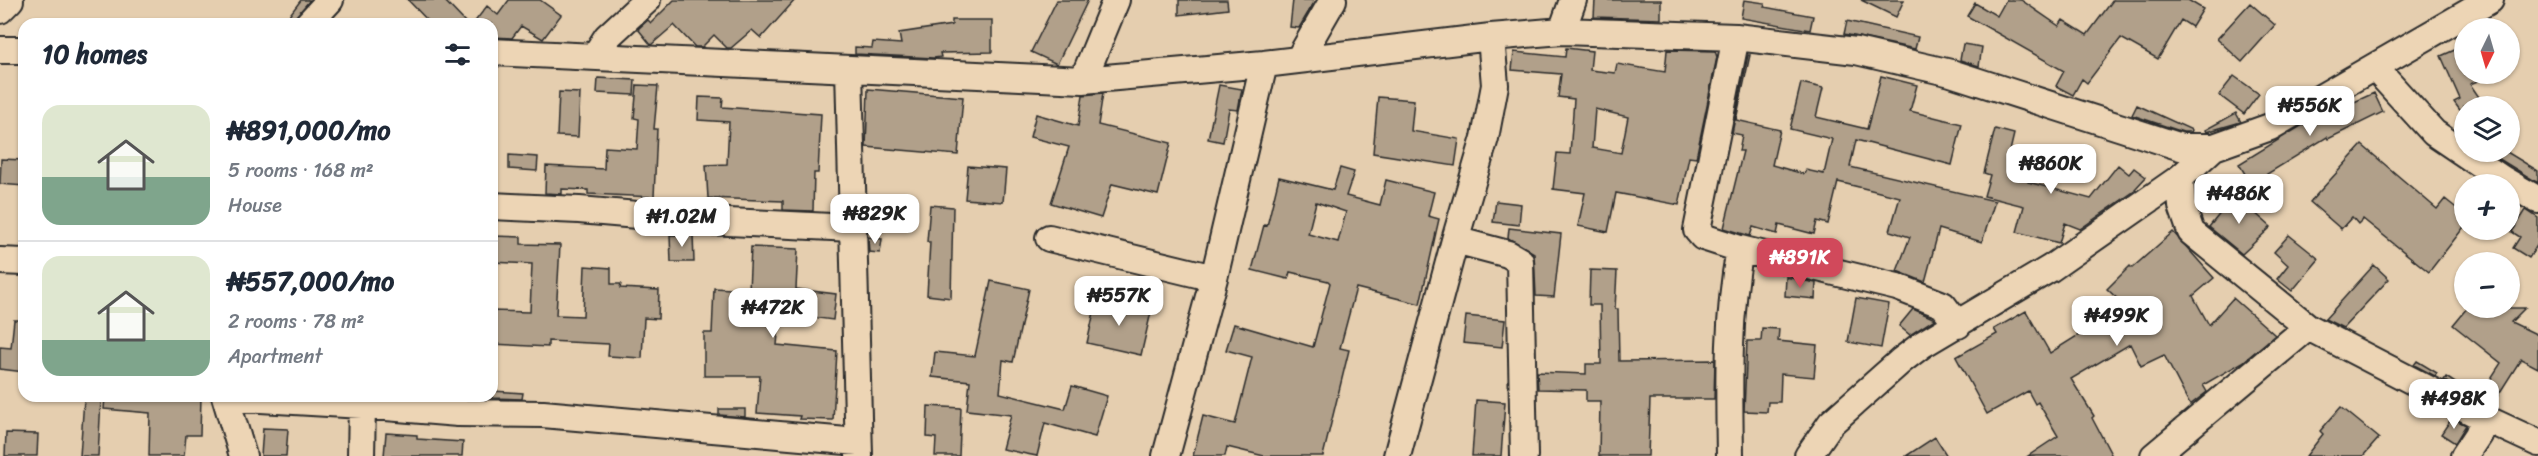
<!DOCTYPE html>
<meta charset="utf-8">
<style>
body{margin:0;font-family:Sriracha,sans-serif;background:#f6f6f7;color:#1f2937;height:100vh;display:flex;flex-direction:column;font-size:22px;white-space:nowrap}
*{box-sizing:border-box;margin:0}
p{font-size:20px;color:#747a83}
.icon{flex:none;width:33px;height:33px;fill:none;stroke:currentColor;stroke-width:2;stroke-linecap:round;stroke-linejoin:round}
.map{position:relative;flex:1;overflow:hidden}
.drawer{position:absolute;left:18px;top:18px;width:480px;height:384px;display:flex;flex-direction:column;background:#fff;border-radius:18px;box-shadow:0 2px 4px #0004}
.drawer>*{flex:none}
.needle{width:39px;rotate:185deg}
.tools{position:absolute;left:2454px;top:18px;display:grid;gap:12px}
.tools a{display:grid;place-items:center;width:66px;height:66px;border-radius:50%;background:#fff;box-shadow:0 2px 4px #0004;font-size:30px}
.price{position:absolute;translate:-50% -51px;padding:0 14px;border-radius:12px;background:#fff;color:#222;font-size:20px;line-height:39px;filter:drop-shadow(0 2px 3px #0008)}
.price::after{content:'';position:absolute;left:50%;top:36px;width:18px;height:14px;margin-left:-9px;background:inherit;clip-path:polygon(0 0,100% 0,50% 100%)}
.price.active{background:#d1495b;color:#fff}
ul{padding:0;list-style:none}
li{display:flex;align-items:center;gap:18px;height:150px;padding:0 24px}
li+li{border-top:2px solid #e0e1e3}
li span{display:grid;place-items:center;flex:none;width:168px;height:120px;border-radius:18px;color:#555}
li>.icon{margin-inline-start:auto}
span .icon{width:72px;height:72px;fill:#fffc;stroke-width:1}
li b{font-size:26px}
h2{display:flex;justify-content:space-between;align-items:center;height:72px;padding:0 24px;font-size:26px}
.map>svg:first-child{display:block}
.building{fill:#b1a08a;stroke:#2b2b2b;stroke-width:1.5;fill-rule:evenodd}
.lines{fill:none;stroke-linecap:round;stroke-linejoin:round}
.minor-casing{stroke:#2b2b2b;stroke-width:30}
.minor{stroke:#edd5b5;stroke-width:26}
</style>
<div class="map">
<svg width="2538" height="456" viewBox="0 0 2538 456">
<rect width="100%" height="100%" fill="#e5ceaf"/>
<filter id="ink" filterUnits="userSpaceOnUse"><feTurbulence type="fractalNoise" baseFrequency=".0167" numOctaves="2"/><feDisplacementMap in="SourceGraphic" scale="12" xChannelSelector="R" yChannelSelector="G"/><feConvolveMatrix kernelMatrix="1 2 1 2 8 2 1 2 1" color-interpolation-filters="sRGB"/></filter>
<g filter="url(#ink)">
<!-- building -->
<path class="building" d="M301 0H310L293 21 288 17Z
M408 0H444L467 24H431Z
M509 0H540L561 15 543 39 521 26 512 38 492 37V24H473L487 6 498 15Z
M674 0H795L761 38 752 30 731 48H727L714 35 702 47H695L674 25 651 45 638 29 648 20 651 23Z
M1057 0H1088L1057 64 1031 52Z
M1179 0H1227L1228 9 1179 15Z
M1293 0H1313L1312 6 1299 28 1290 27Z
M1595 0H1661V19L1594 17Z
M1744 0 1765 3 1764 7 1813 16 1810 30 1741 18Z
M1861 0H1904L1896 17Z
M2006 0H2021L2059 26 2063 20 2087 35 2113 0H2188L2203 9 2192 27 2181 20 2158 59 2121 38 2087 83 2082 79 2073 95 2056 86 2064 71 1967 16 1975 3 1997 16Z
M2250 3 2275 25 2242 62 2217 39Z
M952 20H992V52L940 53 941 57 934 58 855 54V47L872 48 873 42 901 44 899 33 952 25Z
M1847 21 1918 37 1915 49 1844 34Z
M1963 44 1982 47 1979 66 1960 60Z
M2464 46V74H2495L2470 84 2481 100 2471 106H2464V111L2462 113 2454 102 2460 99 2441 56Z
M1566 48 1592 51 1590 70 1615 73 1617 64 1665 72 1667 50 1715 51 1717 57 1696 158 1689 157 1679 205 1616 193 1608 232 1578 226 1585 193 1553 189 1557 153 1570 154 1574 99 1558 97 1561 74 1512 70 1514 52 1565 57ZM1595 109 1628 117 1621 153 1592 148Z
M1748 55H1750L1736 120 1780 130 1772 165 1804 174 1806 170 1824 174 1832 139 1790 129 1801 83 1823 88 1816 117 1867 129 1881 76 1917 85 1910 111 1962 124 1952 165 1856 140 1850 167 1995 201 1982 242 1939 229 1925 282 1897 271 1910 237 1890 231 1900 197 1838 182 1828 224 1817 221 1814 234 1779 225 1777 234 1753 227 1750 236 1724 228 1743 151H1739L1742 135 1732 133Z
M2234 76 2259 94 2244 114 2219 95Z
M598 78 635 80 634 95 597 93Z
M637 85 658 86 654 129H657L654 197 588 194V190L562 189V194L545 193 546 166 604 169 605 147 637 149 639 119 634 118Z
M1219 85 1242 89 1238 110 1229 109 1223 142 1208 139Z
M868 89 963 97 958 155 866 147Z
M559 92 580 93 578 137 557 136Z
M1103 93 1098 125 1171 143 1158 195 1112 184 1101 218 1051 203 1069 147 1030 137 1036 114 1078 126 1083 95Z
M2374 93 2383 112 2328 139 2327 137 2251 184 2239 164 2301 126Z
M699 97 723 98 722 107 821 114 818 173H814L813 211 783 210V201L708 198 706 165 727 164 729 122 698 120Z
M1378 97 1414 100 1411 131 1459 139 1455 166 1373 153Z
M2137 105 2192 130 2191 132H2183L2132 115Z
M2236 113 2241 122 2206 132 2205 130Z
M1995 129 2014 134 2006 168 2030 175 2028 182 2091 199 2118 165 2129 174 2134 168 2146 177 2135 189 2136 190 2080 229 2065 223 2059 243 2017 232 2024 206 1984 196 1990 175 1984 173Z
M2362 145 2437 209 2445 199 2464 214V227L2429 272 2363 219 2358 224 2352 217 2341 229 2310 202Z
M2488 152H2507L2538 171V183Z
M509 155 538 157 537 171 509 169Z
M1 159 24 160V186L0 184Z
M968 166 1006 169 1003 202 965 199Z
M1340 168 1354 172 1346 196 1380 205 1386 180 1434 192 1428 216 1439 219 1420 304 1356 288 1340 348 1349 350 1323 456H1264L1227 447 1225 456H1193L1203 416 1235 424 1252 357 1226 350 1234 324 1313 347 1330 283 1328 281 1290 272 1288 279 1252 270 1264 225 1267 226 1279 177 1333 190ZM1316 202 1346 212 1338 242 1308 234Z
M2235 195 2271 227 2242 254 2209 227Z
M1496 201 1521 204 1519 225 1493 222Z
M930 205 953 207 951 298 927 295 930 242H927Z
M2526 210 2538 218V244L2529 258 2513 248 2520 237 2512 232Z
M1509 228 1561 234 1554 297 1536 296 1534 253 1508 238Z
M2173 232 2214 278 2193 296 2209 325 2233 298 2275 335 2243 362 2203 385 2207 392 2190 405 2164 355 2141 366 2130 344 2071 379 2094 416 2092 418 2112 456H2028L2058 436 2038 402 2035 404 2028 391 1987 414 1956 357 1997 334 1994 329 2026 311 2050 353 2125 306 2107 289 2130 266 2132 268Z
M670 235H693L694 262H671Z
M2289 235 2319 259 2292 291 2277 279 2288 265 2274 252Z
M492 236 521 237V244L560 245 556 315 583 316 585 266 611 268V284H621L620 288 659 290 658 319 644 318 642 358 608 356 609 344 548 341V347L492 344V311L530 312 532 264 492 262Z
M868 237 882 239 880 253 869 252Z
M751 247 798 249 796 289 836 294 833 320 780 313 777 345 837 351 833 420 799 419 800 416 757 413 760 376H704V333H712L714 288 749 290Z
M2374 265 2389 279 2343 328 2325 319Z
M1590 270 1617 271 1615 309H1618L1619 361 1715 360 1714 399H1650L1648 456H1599L1600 401H1586V390L1538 389 1537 372 1586 374V364H1601L1600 305H1589Z
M1786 277 1816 283 1815 299 1785 296Z
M991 281 1029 289 1013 362 1003 360 1000 393 1065 409 1072 386 1107 396 1095 437 1045 423 1037 456 1002 449 1011 415 967 410 970 381 932 377 935 352 975 356Z
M1856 298 1889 304 1881 348 1848 342Z
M1097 299 1151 312 1141 355 1087 343Z
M2467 308H2525L2511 322 2538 335V368L2521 359 2497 397 2484 389 2501 363 2453 325Z
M1913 309 1935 319 1910 335 1899 326Z
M1466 316 1505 320 1502 347 1463 343Z
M14 320H24V372L0 369V347L11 348Z
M1762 328 1779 329 1778 341 1817 345 1814 377 1781 374 1780 402H1768L1767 412 1744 411 1747 341H1761Z
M2417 361 2437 373 2435 376 2414 365Z
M2446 377 2466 390 2465 392 2444 380Z
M492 391 523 393 522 399 492 398Z
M105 396H201L200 435H186L184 456H149L150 413 104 409Z
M84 399 101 400 98 456H80Z
M1476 400 1505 402 1501 456H1472Z
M928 406 961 408 959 456H935L936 438 927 437Z
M2341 407 2379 438 2363 456H2306L2323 434 2320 431Z
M719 409H745V417L719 415Z
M2452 418 2466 425 2455 443 2441 434Z
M263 428 288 429 286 456H261Z
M6 433 38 434 37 456H5Z
M386 433 417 435V439L463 442 462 456H384Z
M1935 437 1947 456H1906Z"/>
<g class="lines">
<!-- minor casing -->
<g class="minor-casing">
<path id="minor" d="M0 10 10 0
M308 24 330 0
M1562 31 1573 0
M1736 37 1697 230 1703 237 1740 249 1897 287 1943 305 1958 325
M0 50H24
M492 52 1083 80 1264 64 1491 37 1562 31 1736 37 1856 51 1951 73 2181 147H2214L2270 127 2490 0
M595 56 607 37 647 0
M1299 59 1333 0
M2374 67 2434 133 2502 179 2538 200
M849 69 859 456
M1083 80 1116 0
M2180 178 2182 206 2191 232 2308 327 2484 418 2478 435 2464 456
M492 206 579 210 707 221 852 228
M1049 238 1214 278
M1455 240 1508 254 1520 261 1524 456
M0 261 24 262
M225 396 243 456
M226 397 362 405 458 413 543 414 858 442
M2484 418 2538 443
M361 456 362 405
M1166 456 1214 278 1264 64
M1397 456 1455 240 1485 138 1495 85 1491 37
M1730 456C1729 387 1727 318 1740 249
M1808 456 1831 423 1902 360 1923 344 2051 268 2180 178 2214 147
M2154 456 2308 327"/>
</g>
<!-- minor -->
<use href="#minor" class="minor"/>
</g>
</g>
</svg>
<div class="tools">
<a><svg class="needle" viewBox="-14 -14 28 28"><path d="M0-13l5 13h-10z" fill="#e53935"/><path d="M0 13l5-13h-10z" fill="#747a83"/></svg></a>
<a><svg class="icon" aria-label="layers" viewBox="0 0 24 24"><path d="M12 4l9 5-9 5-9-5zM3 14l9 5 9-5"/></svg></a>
<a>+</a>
<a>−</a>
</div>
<b class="price" style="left:2310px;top:137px">₦556K</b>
<b class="price" style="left:2051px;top:195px">₦860K</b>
<b class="price" style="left:2239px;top:225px">₦486K</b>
<b class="price" style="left:875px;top:245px">₦829K</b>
<b class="price" style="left:682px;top:248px">₦1.02M</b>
<b class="price active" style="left:1800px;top:289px">₦891K</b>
<b class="price" style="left:1119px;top:327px">₦557K</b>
<b class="price" style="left:773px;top:339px">₦472K</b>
<b class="price" style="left:2117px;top:347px">₦499K</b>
<b class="price" style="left:2454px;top:430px">₦498K</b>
<section class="drawer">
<h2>10 homes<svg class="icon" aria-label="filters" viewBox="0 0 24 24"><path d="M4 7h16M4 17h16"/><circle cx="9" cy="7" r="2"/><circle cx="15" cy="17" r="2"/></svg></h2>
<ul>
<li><span style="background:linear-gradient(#dfe7d0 60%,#7fa58c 0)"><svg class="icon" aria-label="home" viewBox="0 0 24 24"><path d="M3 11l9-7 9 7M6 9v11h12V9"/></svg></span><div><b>₦891,000/mo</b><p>5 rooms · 168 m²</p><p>House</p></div></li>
<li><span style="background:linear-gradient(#dfe7d0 70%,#7fa58c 0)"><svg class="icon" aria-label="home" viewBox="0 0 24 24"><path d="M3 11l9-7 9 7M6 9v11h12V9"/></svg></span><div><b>₦557,000/mo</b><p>2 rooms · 78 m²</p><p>Apartment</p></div></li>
</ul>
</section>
</div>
